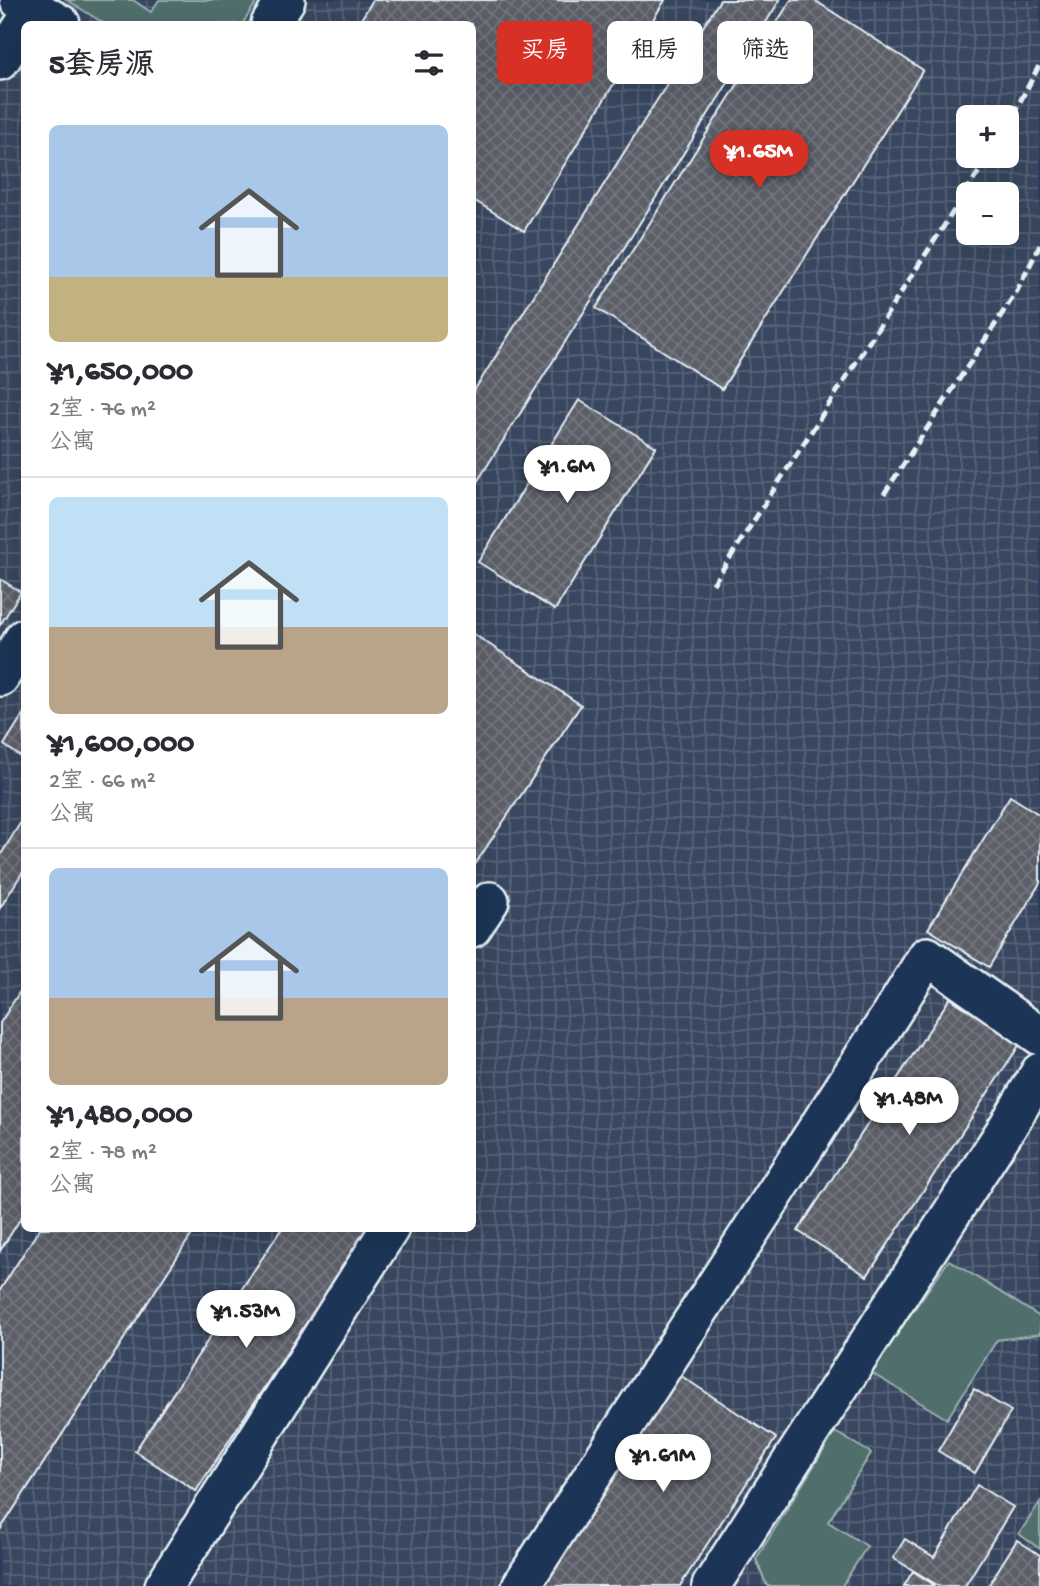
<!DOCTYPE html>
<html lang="zh">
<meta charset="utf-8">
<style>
body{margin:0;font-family:"Gochi Hand","LXGW WenKai TC",sans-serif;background:#f2f2f3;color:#2b2b33;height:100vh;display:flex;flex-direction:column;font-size:26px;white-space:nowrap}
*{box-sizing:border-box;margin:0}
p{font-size:23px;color:#7c7c81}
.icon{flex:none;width:38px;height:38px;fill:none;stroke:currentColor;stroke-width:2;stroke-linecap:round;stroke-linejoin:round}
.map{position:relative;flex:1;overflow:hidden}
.side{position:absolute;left:21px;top:21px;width:455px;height:1211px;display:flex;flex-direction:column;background:#fff;border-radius:10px;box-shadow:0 7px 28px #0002}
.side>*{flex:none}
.top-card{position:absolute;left:497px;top:21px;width:438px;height:63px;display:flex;gap:14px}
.controls{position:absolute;left:956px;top:105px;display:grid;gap:14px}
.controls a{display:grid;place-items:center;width:63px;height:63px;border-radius:10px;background:#fff;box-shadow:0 7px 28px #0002;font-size:35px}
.price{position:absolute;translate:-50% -60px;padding:0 16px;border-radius:24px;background:#fff;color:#222;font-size:23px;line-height:46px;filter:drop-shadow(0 2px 4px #0008)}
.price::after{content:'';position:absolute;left:50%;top:42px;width:21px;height:16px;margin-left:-10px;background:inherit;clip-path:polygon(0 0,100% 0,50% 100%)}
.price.on{background:#d93025;color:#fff}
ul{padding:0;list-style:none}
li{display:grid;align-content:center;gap:14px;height:371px;padding:0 28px}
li+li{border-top:2px solid #e1e1e2}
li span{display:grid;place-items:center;height:217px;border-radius:10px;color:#555}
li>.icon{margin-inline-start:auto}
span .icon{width:126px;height:126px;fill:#fffc;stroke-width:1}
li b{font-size:30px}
h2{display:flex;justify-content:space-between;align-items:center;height:84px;padding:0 28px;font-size:30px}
.chip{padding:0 24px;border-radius:10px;background:#fff;box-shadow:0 7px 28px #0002;font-size:24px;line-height:63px}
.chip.on{background:#d93025;color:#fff}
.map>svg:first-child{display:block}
.industrial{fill:url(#industrial-grid);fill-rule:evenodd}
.grass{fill:#4f6e6c;stroke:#9cb0b2;stroke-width:2}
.building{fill:url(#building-cross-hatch);stroke:#e8f1f8;stroke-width:2}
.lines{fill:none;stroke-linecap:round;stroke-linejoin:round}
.minor-casing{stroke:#e8f1f8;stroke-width:42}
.minor{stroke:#1d3557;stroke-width:37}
.rail{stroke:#e8f1f8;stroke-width:5;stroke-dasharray:10 5;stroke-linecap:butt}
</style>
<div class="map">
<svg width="1040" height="1586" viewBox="0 0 1040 1586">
<defs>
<pattern id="industrial-grid" width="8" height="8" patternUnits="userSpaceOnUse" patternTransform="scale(1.75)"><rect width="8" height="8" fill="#39475e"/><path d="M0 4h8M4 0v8" fill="none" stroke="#566276"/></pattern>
<pattern id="building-cross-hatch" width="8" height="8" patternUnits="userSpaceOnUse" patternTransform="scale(1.75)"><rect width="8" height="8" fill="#5c5f67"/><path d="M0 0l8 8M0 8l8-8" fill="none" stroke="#73767e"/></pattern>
</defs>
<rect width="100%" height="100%" fill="#2a3d5a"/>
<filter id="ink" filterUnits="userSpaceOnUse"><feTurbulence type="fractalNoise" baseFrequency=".0143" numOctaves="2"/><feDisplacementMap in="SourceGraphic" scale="14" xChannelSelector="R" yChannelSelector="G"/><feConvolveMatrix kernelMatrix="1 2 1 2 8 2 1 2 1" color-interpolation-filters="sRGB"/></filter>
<g filter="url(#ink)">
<!-- industrial -->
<path class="industrial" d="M0 0H1040V1586H0ZM24 24H472V1228H24ZM968 117H1006V156H968ZM968 194H1006V233H968Z"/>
<!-- grass -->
<path class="grass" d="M67 0H133L151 12 159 0H258L242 24H105Z
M949 1260 1040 1317V1334L997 1340 947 1419 870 1372Z
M835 1432 871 1453 828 1522 867 1546 842 1586H767L756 1559Z
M1040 1502V1549L1019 1534Z"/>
<!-- building -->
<path class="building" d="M373 0H665L524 231 472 199V24H358Z
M720 0H780L472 490V394Z
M791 0H814L923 70 722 389 596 308Z
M579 400 656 447 555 610 478 562Z
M0 579 21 592 0 625Z
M472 633 581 705 472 869Z
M24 713V759L4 745Z
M1010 796 1040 815V883L989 967 928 929Z
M24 817V870L0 908V856Z
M24 985V1213L0 1251V1023Z
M950 998 1020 1044 867 1276 798 1231Z
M40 1228H196L0 1530V1290Z
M282 1228H369L196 1491 135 1451Z
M675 1372 776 1438 680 1586H537Z
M974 1389 1011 1411 975 1473 938 1451Z
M977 1485 1013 1507 965 1586H939L893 1558 905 1539 934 1557Z
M1017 1540 1040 1555V1586H988Z
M913 1571 934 1585 933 1586H904Z"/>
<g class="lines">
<!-- minor casing -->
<g class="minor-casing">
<path id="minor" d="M19 0 61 24
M270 24 286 0
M0 61 34 9
M0 677 24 638
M472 928 490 901
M164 1586 390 1228
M521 1586 897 1005 927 956 1040 1036
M711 1586 1008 1126 1040 1072"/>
</g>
<!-- minor -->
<use href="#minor" class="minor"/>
<!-- rail -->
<path class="rail" d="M1006 128 1040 64
M884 494 1017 291 1040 245
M713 584 989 156"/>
</g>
</g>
</svg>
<div class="controls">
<a>+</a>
<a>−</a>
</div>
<b class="price on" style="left:759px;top:190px">¥1.65M</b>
<b class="price" style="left:567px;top:505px">¥1.6M</b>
<b class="price" style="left:909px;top:1137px">¥1.48M</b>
<b class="price" style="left:246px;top:1350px">¥1.53M</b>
<b class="price" style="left:663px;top:1494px">¥1.61M</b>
<div class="top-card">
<a class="chip on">买房</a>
<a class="chip">租房</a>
<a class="chip">筛选</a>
</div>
<section class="side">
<h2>5套房源<svg class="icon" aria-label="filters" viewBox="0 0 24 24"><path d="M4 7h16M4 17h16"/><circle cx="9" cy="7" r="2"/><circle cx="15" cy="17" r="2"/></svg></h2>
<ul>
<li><span style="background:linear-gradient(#a9c7e8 70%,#c2b280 0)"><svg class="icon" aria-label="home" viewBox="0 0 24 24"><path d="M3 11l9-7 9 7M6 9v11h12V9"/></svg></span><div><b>¥1,650,000</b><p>2室 · 76 m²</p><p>公寓</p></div></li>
<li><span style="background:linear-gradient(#bfe0f5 60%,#b9a48a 0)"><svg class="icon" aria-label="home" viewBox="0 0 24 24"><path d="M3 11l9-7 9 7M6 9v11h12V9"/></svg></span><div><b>¥1,600,000</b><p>2室 · 66 m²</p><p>公寓</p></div></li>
<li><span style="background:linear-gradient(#a9c7e8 60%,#b9a48a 0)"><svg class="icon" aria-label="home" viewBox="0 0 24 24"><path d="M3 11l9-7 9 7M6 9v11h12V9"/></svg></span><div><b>¥1,480,000</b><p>2室 · 78 m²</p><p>公寓</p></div></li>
</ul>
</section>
</div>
